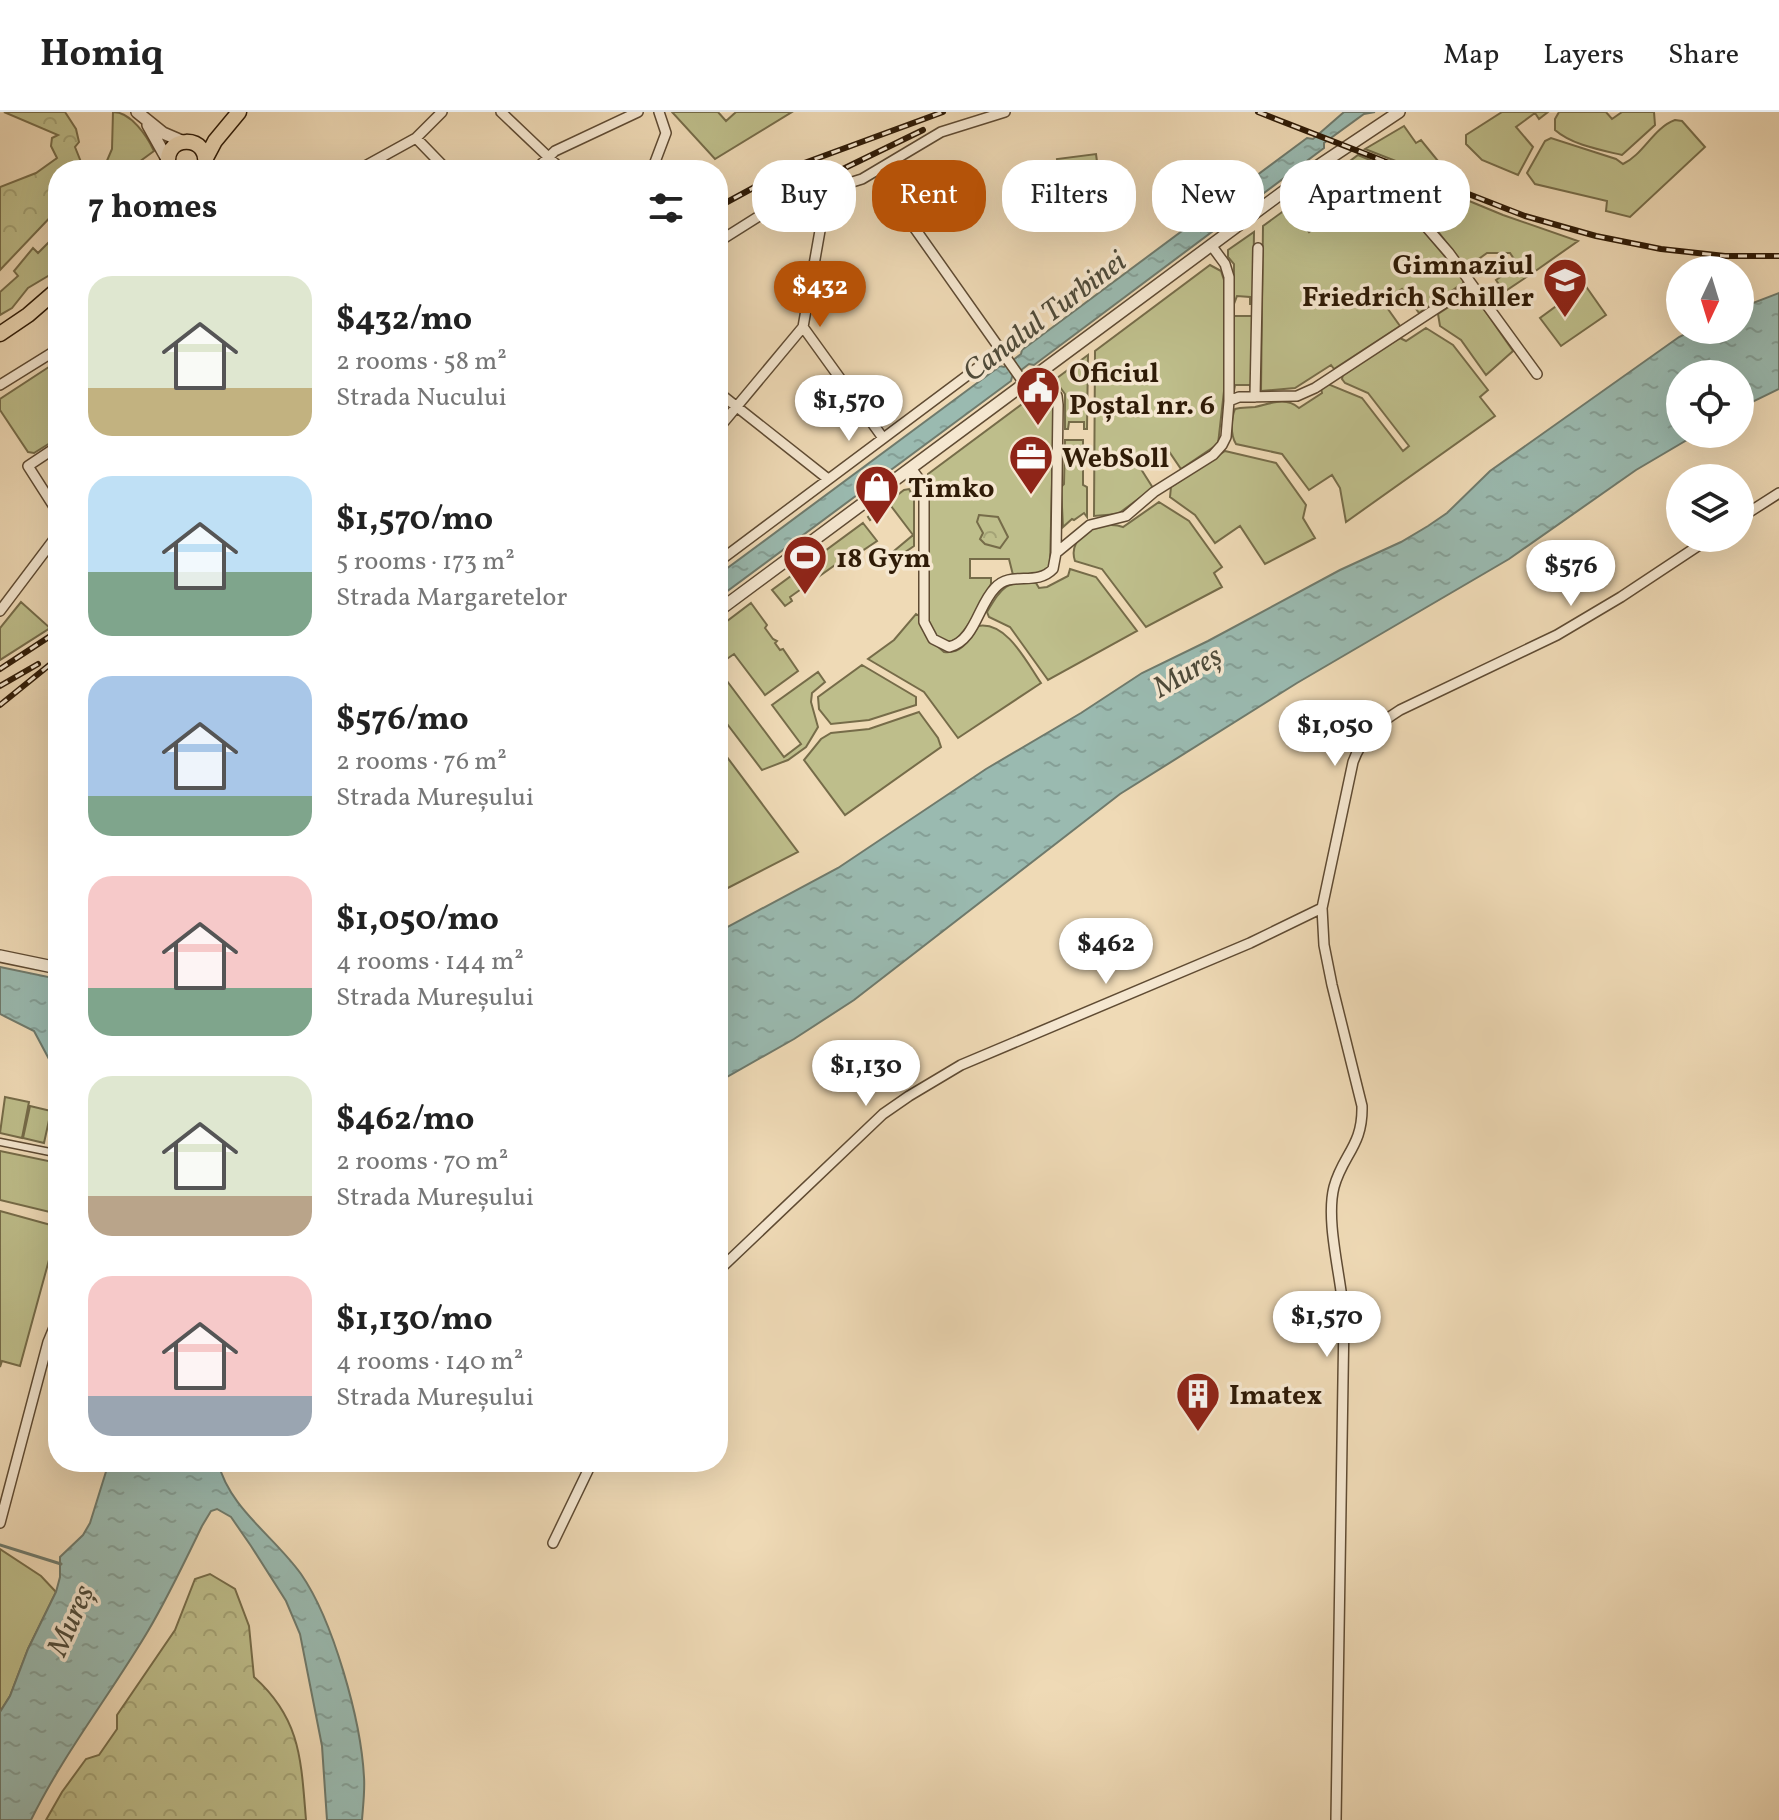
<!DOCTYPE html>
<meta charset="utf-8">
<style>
body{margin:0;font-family:Vollkorn,serif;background:#f2f2f2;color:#222;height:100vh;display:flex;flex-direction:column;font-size:30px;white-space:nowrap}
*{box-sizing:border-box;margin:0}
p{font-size:26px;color:#767676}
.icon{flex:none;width:44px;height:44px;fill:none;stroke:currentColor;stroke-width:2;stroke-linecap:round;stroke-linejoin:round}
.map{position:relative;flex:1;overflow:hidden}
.details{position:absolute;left:48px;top:48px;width:680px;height:1312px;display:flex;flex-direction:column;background:#fff;border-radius:32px;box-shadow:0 8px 32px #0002}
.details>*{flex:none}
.top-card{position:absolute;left:752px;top:48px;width:760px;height:72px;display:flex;gap:16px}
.needle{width:52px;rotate:184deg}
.buttons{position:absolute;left:1666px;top:144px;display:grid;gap:16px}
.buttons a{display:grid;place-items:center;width:88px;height:88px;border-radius:50%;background:#fff;box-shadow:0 8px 32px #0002;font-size:40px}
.price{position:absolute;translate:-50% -68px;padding:0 18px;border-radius:28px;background:#fff;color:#222;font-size:26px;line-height:52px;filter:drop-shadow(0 2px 4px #0008)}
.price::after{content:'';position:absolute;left:50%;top:48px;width:24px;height:18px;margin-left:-12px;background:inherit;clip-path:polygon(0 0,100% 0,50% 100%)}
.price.on{background:#b45309;color:#fff}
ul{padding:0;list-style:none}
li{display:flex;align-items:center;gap:24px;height:200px;padding:0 40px}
li span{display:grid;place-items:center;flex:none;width:224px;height:160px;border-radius:24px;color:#555}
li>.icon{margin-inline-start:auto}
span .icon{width:96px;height:96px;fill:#fffc;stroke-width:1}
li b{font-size:34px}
h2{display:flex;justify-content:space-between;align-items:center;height:96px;padding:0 40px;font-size:34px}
.pill{padding:0 28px;border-radius:32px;background:#fff;box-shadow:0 8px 32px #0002;font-size:28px;line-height:72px}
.pill.on{background:#b45309;color:#fff}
header{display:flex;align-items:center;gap:48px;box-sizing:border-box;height:112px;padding:0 40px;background:#fff;border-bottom:2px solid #e0e0e0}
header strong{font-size:38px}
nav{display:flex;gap:44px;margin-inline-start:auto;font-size:28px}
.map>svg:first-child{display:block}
.grass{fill:#bebe8b;stroke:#766c49;stroke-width:2}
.forest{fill:url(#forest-crowns);stroke:#766c49;stroke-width:2}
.water{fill:url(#water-ripples);stroke:#6f7a6c;stroke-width:2}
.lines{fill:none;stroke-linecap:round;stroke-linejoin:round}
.stream{stroke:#6f7a6c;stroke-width:3}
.pedestrian-casing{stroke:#5f4b33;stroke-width:9}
.minor-casing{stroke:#5f4b33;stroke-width:12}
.tertiary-casing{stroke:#5f4b33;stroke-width:14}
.primary-casing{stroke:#2f1b07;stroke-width:17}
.pedestrian{stroke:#f5e7d0;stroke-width:6}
.minor{stroke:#f5e7d0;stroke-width:9}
.tertiary{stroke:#f5e7d0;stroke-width:11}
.primary{stroke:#efdab6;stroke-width:14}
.rail-casing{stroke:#2f1b07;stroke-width:6}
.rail{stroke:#f5e7d0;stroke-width:3;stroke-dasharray:9;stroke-linecap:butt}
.labels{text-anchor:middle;stroke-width:7;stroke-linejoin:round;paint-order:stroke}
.poi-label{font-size:28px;font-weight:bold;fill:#2f1b07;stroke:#f5e7d0;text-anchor:start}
.water-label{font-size:30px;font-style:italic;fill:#4f4b3a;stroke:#f5e7d0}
</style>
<header>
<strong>Homiq</strong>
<nav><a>Map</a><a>Layers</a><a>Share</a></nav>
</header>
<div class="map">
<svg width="1779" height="1708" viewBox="0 0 1779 1708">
<defs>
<pattern id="forest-crowns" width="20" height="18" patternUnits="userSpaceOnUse" patternTransform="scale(2)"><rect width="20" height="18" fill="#bebe8b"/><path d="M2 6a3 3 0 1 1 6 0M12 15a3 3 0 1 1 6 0" fill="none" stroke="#a4a376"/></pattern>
<pattern id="water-ripples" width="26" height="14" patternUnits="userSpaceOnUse" patternTransform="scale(2)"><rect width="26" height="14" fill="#9abab0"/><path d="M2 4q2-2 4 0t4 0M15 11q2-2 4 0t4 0" fill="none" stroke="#859f96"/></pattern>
</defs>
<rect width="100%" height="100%" fill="#efdab6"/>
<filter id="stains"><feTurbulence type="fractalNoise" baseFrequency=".0025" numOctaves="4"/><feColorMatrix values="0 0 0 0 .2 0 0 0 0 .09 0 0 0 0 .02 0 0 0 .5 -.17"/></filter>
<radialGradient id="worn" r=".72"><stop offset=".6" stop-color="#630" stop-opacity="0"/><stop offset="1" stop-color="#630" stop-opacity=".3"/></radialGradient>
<!-- grass -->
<path class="grass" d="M113 0C131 0 147 24 154 39L128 58H103L112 37Z
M672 0H718L726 9 736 0H792L715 47Z
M1502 0H1548L1539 7 1535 1 1516 15 1533 35 1518 63 1482 48 1466 32V23Z
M1559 0H1606L1612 7 1622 0H1654L1655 13 1622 43C1601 38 1572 33 1555 18V7Z
M1675 8 1682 9 1705 35 1630 105 1606 99 1607 89 1535 72 1527 61 1545 29 1551 26 1616 47 1623 52C1644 42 1653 16 1675 8Z
M1404 14 1416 31 1421 28 1442 54 1464 71 1462 75 1365 37Z
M1096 42 1103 95 1052 102 1050 89H1044L1041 63 1059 60 1057 47Z
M1358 43 1503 103 1578 129 1534 160 1531 157 1526 161 1528 164 1504 180 1496 168 1518 153 1510 141H1487L1466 156 1426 104 1411 91 1342 58V55Z
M1370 82 1403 98 1417 111 1463 166V171L1419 201 1402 177 1383 190 1400 214 1334 257 1331 253 1295 276 1261 279 1263 114 1289 95 1309 120 1321 111 1326 116Z
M58 113V154L53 161 28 176 12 196 0 203V180L18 164 14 159 33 136 38 141 56 123 53 118Z
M1254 120 1253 192H1250V185L1237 184 1234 192V152L1228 145V138Z
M1210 153 1221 159 1225 171 1224 279 1218 332 1181 357 1168 338 1141 357 1153 376 1118 402 1094 404 1095 239Z
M1585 173 1606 203 1561 234 1540 206Z
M1470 181 1474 183 1513 239 1486 263 1461 228 1440 214 1438 202Z
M1234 204H1253L1251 278 1250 273H1235L1234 279Z
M1426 216 1453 233 1488 278 1480 285 1495 304 1346 410 1340 376 1332 363 1309 378 1282 342 1236 332C1230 322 1231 307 1235 297 1242 295 1248 296 1255 295 1270 292 1285 284 1299 296L1322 281 1321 276 1328 272 1362 286 1403 339 1409 334 1368 281 1345 271 1342 267 1343 262 1400 226 1406 229Z
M1088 243 1087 317H1084V310H1069L1068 317H1065V282L1057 271V266Z
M58 249V326L34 341 28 340 0 298V287Z
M1041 278H1046L1054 291 1050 454 1039 462 1013 463 1009 447H970V466H991V472C978 494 951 564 928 510V362Z
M1065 328H1083V373L1087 375V405L1084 401 1074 408 1072 407 1063 415 1061 375 1064 372Z
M1225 339 1276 351 1306 393 1303 406 1315 426 1265 452 1240 414 1215 431 1195 403 1170 385 1171 375Z
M909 377 914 386V434L898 445 894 439 913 423 891 394 882 400 884 403 880 406 877 403 870 408 868 405 904 378Z
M1159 390 1189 409 1222 455 1214 461 1222 475 1146 515 1102 457 1075 449C1066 423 1103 407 1123 415Z
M863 411 877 429 847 449 845 446 790 485 792 489 785 494 772 478Z
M1070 457 1096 465 1137 519 1048 568 1010 515 989 505 987 500C1002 475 1006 468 1036 471L1039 476 1047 475 1068 464Z
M21 490 50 516 0 548V516Z
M751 491 767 513 765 516 773 527 777 529 775 531 780 538 783 537 798 559 765 583 734 542 718 553V516Z
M916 502 921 505 926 524 944 540C962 542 969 528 978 514 1007 509 1027 551 1041 571L958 626 924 580 868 547 894 528Z
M862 553 916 585V593L869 608 831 612 819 597 818 585Z
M718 557 784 645 801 632 772 593 818 560 825 570 812 581 811 590 818 615 806 635 788 648 762 658 718 600Z
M919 600 938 626 941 635 845 703 804 648 821 627 831 621 869 617Z
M718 633 798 740 718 781Z
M5 985 29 990 22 1026 0 1021Z
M30 994 51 999 44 1031 23 1026Z
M0 1039 58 1051V1102L0 1088Z
M0 1099 58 1115 20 1254 2 1249 0 1255Z
M0 1437 41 1464 56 1480 28 1537 10 1584 0 1600Z"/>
<!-- forest -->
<path class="forest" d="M4 0H65L76 17 79 30 75 35 83 55 80 58H58V97L0 158V75L36 61 57 46 51 34 52 26 58 23Z
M979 403 998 405 1008 425 1000 436 985 432 980 427 983 421 977 410Z
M210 1462 235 1477 249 1514 254 1565C301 1607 301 1648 306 1708H46L62 1680 86 1647 99 1643 117 1617V1603L175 1518 195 1467Z"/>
<!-- water -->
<path class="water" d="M1344 0H1375L1364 2 1324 31V36L1034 253 1029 252 1012 265 1011 269 718 486V463L1000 254 1004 255 1021 242 1022 238 1307 26 1313 27Z
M1779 181V277L1740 296V262H1680V322H1697L1636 358 1509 447 1297 571 1120 682 854 888 794 927 718 970V820L838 756 986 657 1081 601 1142 561 1208 529 1340 458 1401 430 1428 414 1447 401 1490 359 1679 225 1693 218H1740V196Z
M0 855 58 867V964L34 919 0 902Z
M109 1350H218C229 1396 274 1424 301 1462 333 1508 361 1608 364 1665 365 1679 363 1694 362 1708H327L322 1634 300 1522 286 1489 251 1434 231 1405 217 1397 211 1399 202 1414C185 1449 168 1485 148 1519 110 1583 64 1641 31 1708H0V1600L10 1584 28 1537 56 1480 60 1465V1445L83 1423 90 1411Z"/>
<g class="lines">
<!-- stream -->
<path class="stream" d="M0 1433 61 1452"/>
<!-- pedestrian casing -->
<g class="pedestrian-casing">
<path id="pedestrian" d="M0 1030 55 1041"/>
</g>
<!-- minor casing -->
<g class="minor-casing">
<path id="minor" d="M501 0 562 58
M416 26 447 58
M1318 54 1390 83 1409 95 1449 141 1537 262
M881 56 894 87 1024 271
M358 58 416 26 442 0
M535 58 555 39 638 0
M652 58 666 21 659 0
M718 130 764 101 791 89 862 67 941 20 1005 0
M803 215 883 326
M0 273 58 237
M718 280 828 367
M1255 285 1258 136
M1229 289 1239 285 1297 284 1315 276 1472 173
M718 317 803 215 827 79
M58 334 28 354 58 401
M911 356 924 374V510L933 527 949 535C975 529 978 493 995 476 1011 458 1036 475 1053 457L1056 441 1058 293 1057 284 1040 260
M1740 406 1779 381
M1056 441 1090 413 1126 404 1154 380 1213 343 1222 333 1226 325 1229 289V165L1225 152 1211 133
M718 450 1000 239
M0 499 58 422
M718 1159 883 1002 909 984 961 953 1250 831 1322 796
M0 1411 48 1230 58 1206
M553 1431 592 1350
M1336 1708 1344 1205C1342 1168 1325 1110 1334 1075 1343 1042 1363 1034 1362 994L1332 873 1324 833 1322 796 1353 650C1362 625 1378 612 1400 598L1557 523 1621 485 1710 426"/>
</g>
<!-- tertiary casing -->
<g class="tertiary-casing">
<path id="tertiary" d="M137 0 163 21 184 30
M148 13 167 47
M718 499 1318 54 1399 0
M0 844 58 856"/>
</g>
<!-- primary casing -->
<g class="primary-casing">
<path id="primary" d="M206 46 215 29 239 0
M170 58C157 21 215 20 204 58
M0 222 28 203 58 177"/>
</g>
<!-- pedestrian -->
<use href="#pedestrian" class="pedestrian"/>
<!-- minor -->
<use href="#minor" class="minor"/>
<!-- tertiary -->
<use href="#tertiary" class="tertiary"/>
<!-- primary -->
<use href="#primary" class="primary"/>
<!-- rail casing -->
<g class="rail-casing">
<path id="rail" d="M1258 0 1525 104 1596 124 1661 137 1725 144H1779
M814 71 923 18
M718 95 788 57 943 0
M0 557 58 519
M0 574 38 552
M0 593 58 546"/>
</g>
<!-- rail -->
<use href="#rail" class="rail"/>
</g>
<!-- icons -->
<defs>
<g id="school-pin" transform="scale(2.3)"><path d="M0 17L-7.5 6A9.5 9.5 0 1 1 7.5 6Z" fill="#8f2418" stroke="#f5e7d0"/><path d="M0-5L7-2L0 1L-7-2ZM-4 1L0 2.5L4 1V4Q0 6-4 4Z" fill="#fff"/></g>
<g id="civic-pin" transform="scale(2.3)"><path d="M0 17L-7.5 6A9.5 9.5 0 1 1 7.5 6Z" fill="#8f2418" stroke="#f5e7d0"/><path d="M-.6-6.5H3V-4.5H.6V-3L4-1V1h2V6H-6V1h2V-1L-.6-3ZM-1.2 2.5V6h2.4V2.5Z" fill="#fff"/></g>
<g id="office-pin" transform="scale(2.3)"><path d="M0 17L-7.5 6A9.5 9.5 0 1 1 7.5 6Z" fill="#8f2418" stroke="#f5e7d0"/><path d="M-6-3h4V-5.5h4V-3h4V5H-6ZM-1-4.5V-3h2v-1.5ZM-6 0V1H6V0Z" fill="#fff"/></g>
<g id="shop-pin" transform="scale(2.3)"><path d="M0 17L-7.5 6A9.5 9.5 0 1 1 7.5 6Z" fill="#8f2418" stroke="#f5e7d0"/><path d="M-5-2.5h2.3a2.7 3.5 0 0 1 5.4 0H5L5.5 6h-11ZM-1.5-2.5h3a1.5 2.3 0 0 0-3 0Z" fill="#fff"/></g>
<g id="stadium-pin" transform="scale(2.3)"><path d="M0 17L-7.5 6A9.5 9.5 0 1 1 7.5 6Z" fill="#8f2418" stroke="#f5e7d0"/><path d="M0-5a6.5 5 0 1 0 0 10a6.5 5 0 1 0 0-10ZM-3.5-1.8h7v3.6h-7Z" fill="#fff"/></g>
<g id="building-pin" transform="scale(2.3)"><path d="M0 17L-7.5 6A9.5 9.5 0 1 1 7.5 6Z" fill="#8f2418" stroke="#f5e7d0"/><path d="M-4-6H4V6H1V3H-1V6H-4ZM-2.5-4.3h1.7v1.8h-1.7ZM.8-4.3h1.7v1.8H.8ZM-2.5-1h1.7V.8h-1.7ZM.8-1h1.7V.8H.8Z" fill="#fff"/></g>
</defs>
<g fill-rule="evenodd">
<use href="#school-pin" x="1565" y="168"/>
<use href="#civic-pin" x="1038" y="276"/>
<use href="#office-pin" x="1031" y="345"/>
<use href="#shop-pin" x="877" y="375"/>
<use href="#stadium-pin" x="805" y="445"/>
<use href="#building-pin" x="1198" y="1282"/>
</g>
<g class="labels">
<!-- poi labels -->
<g class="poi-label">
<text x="1534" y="162" text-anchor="end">Gimnaziul<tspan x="1534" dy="32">Friedrich Schiller</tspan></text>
<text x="1069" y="270">Oficiul<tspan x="1069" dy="32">Poștal nr. 6</tspan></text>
<text x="1062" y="355">WebSoll</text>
<text x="908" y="385">Timko</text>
<text x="836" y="455">18 Gym</text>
<text x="1229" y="1292">Imatex</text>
</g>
<!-- water labels -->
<g class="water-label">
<text transform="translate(1044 204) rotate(-37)" y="10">Canalul Turbinei</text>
<text transform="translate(1187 559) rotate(-30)" y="10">Mureș</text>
<text transform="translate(70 1508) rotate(-66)" y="10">Mureș</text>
</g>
</g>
<rect width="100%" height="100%" filter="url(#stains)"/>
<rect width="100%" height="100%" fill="url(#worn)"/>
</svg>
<div class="buttons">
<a><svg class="needle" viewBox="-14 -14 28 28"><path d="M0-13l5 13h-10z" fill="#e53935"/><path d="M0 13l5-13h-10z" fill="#767676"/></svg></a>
<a><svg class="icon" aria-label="locate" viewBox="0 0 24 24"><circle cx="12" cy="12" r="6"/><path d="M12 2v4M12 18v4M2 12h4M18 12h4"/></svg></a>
<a><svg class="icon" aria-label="layers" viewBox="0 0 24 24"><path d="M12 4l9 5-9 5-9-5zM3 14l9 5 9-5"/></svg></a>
</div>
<b class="price on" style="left:820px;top:217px">$432</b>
<b class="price" style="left:849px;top:331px">$1,570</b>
<b class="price" style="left:1571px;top:496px">$576</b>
<b class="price" style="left:1335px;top:656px">$1,050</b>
<b class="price" style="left:1106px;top:874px">$462</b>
<b class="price" style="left:866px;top:996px">$1,130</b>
<b class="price" style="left:1327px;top:1247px">$1,570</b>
<div class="top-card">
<a class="pill">Buy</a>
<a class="pill on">Rent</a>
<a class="pill">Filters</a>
<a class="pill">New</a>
<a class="pill">Apartment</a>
</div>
<section class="details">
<h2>7 homes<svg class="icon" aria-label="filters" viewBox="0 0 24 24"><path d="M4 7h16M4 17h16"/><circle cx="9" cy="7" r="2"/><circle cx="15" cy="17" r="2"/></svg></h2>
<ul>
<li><span style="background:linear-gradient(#dfe7d0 70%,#c2b280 0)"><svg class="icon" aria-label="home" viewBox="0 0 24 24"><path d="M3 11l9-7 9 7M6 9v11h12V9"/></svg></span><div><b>$432/mo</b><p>2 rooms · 58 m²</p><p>Strada Nucului</p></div></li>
<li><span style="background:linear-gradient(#bfe0f5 60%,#7fa58c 0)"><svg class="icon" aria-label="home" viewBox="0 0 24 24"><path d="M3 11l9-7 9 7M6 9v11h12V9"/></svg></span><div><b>$1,570/mo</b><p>5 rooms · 173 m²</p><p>Strada Margaretelor</p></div></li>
<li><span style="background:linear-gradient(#a9c7e8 75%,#7fa58c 0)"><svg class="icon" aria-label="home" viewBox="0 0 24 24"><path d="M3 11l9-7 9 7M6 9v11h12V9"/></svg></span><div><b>$576/mo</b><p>2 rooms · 76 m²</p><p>Strada Mureșului</p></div></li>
<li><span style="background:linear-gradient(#f6c9c9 70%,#7fa58c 0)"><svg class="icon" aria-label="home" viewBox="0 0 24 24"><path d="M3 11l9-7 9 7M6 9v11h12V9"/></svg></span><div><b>$1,050/mo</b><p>4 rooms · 144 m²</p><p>Strada Mureșului</p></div></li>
<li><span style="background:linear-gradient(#dfe7d0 75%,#b9a48a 0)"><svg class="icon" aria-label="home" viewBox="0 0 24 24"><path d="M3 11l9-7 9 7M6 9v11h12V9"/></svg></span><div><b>$462/mo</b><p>2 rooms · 70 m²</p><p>Strada Mureșului</p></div></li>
<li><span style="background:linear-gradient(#f6c9c9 75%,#9aa5b1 0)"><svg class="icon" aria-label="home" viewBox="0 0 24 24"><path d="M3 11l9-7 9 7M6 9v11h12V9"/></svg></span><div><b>$1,130/mo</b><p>4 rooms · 140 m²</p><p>Strada Mureșului</p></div></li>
</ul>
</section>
</div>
